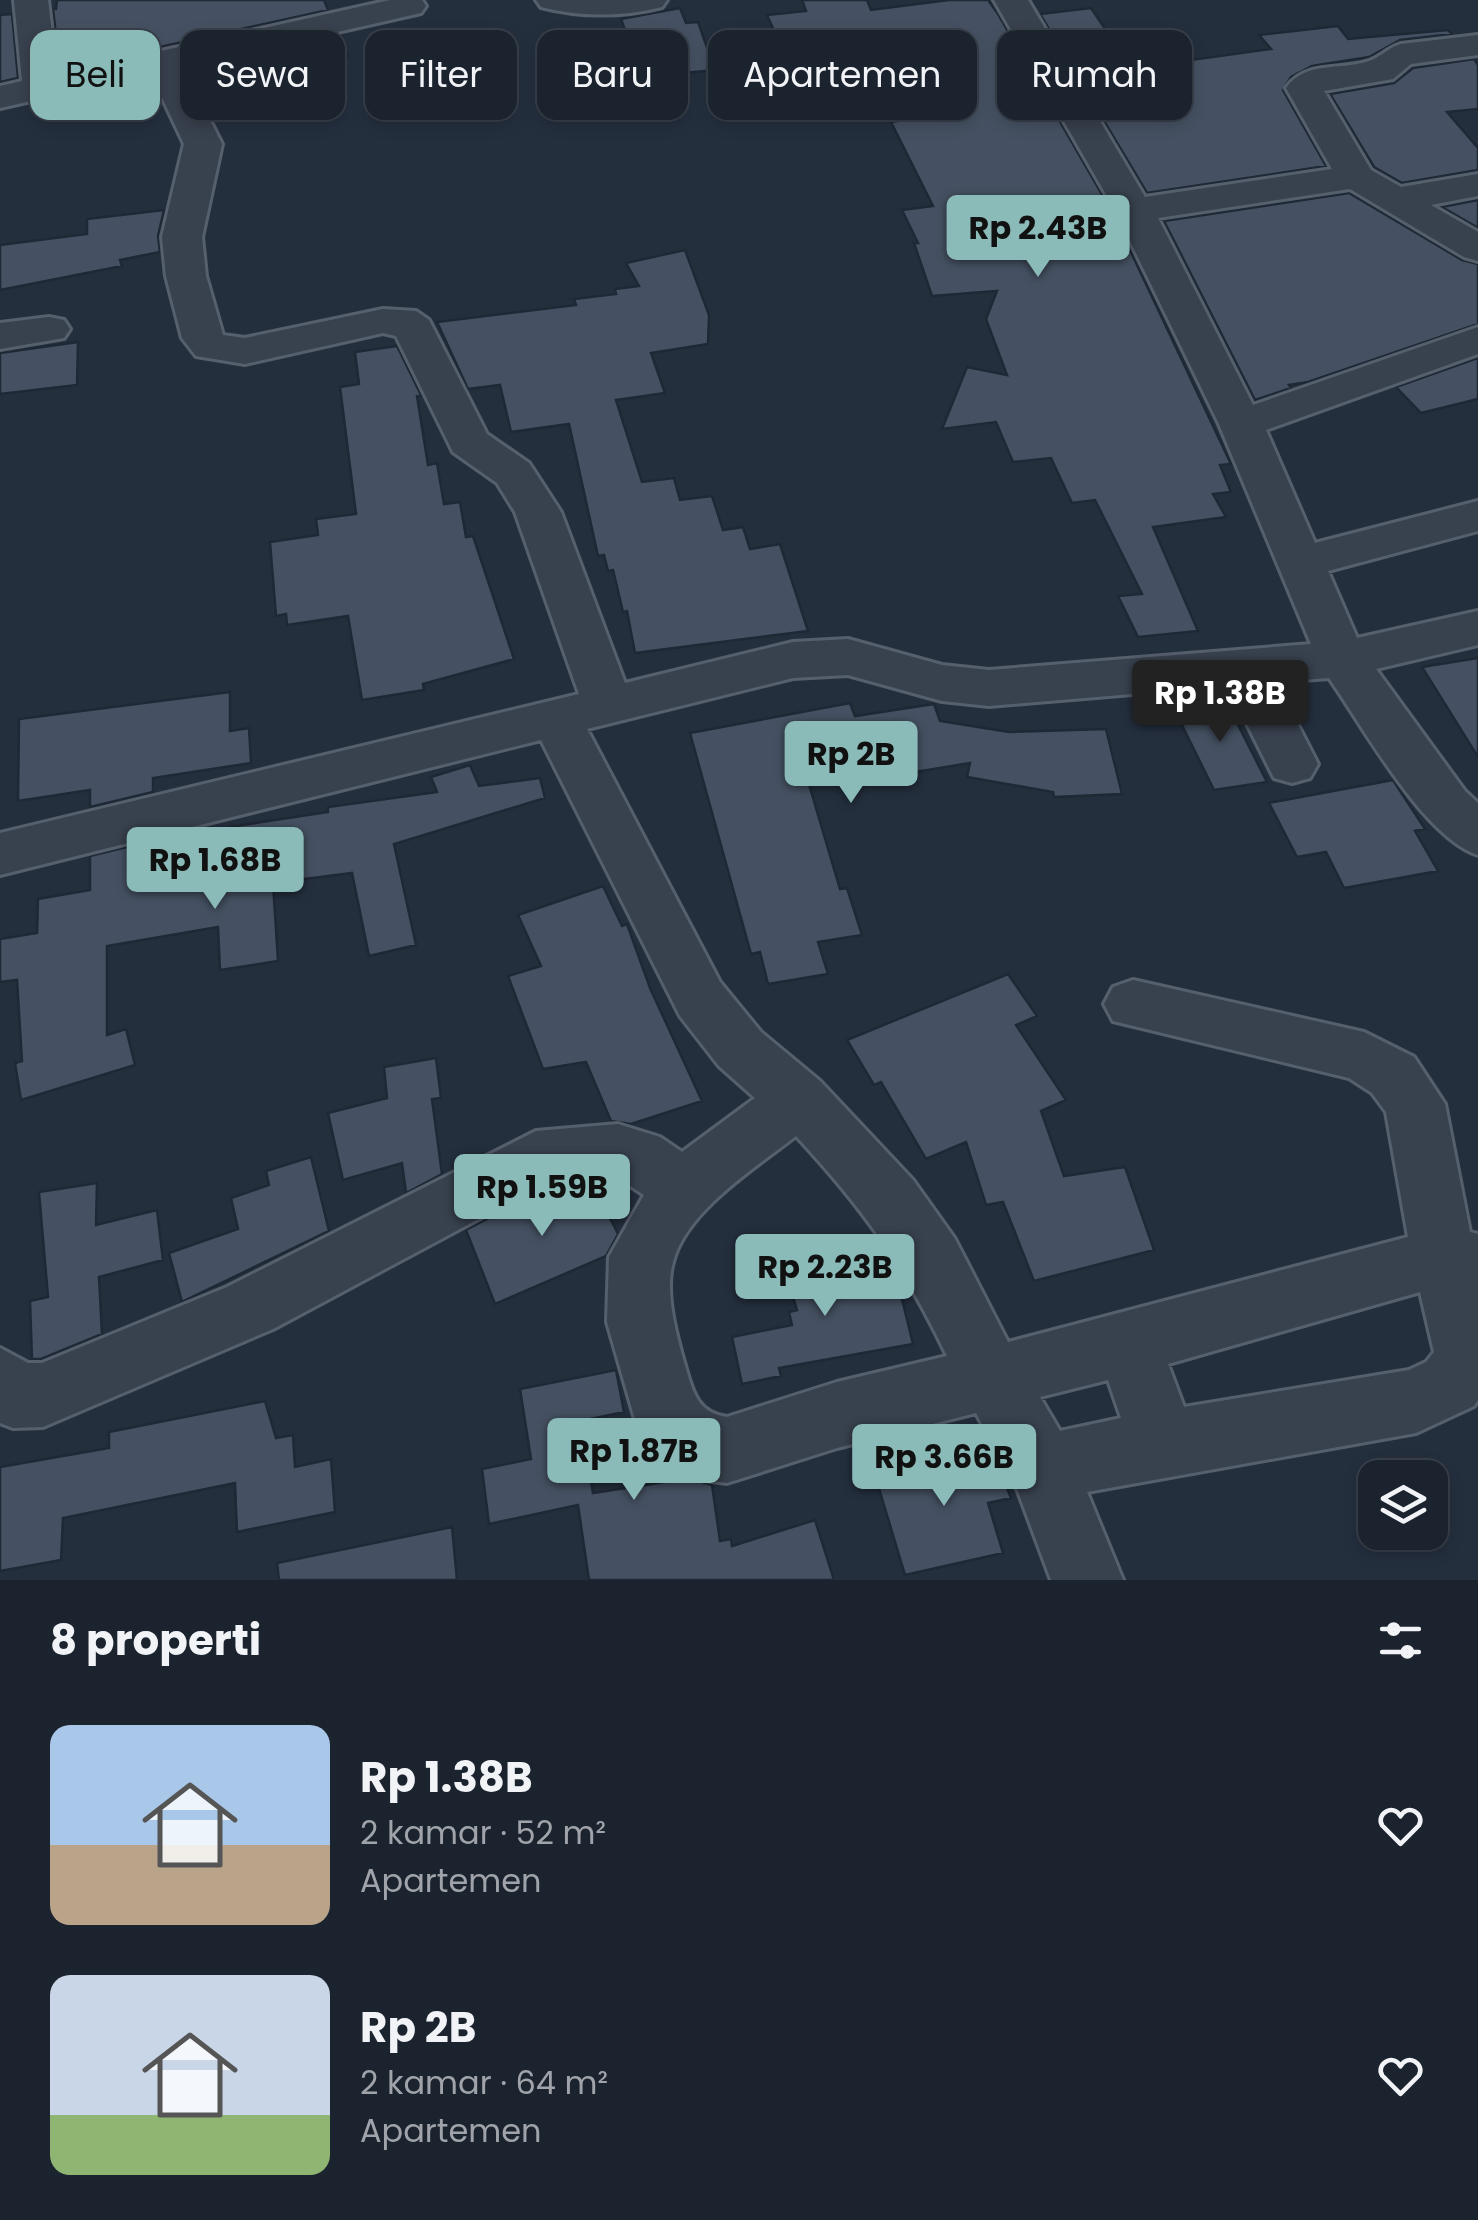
<!DOCTYPE html>
<html lang="id">
<meta charset="utf-8">
<style>
body{margin:0;font-family:Poppins,sans-serif;background:#242b36;color:#f1f3f6;height:100vh;display:flex;flex-direction:column;font-size:38px;white-space:nowrap}
*{box-sizing:border-box;margin:0}
p{font-size:32px;color:#a0a4aa}
.icon{flex:none;width:55px;height:55px;fill:none;stroke:currentColor;stroke-width:2;stroke-linecap:round;stroke-linejoin:round}
.map{position:relative;height:1580px;overflow:hidden}
.side{display:flex;flex-direction:column;background:#1b232e;flex:1}
.side>*{flex:none}
.banner{position:absolute;left:30px;top:30px;width:1420px;height:90px;display:flex;gap:20px}
.tools{position:absolute;left:1358px;top:1460px;display:grid;gap:20px}
.tools a{display:grid;place-items:center;width:90px;height:90px;border-radius:20px;background:#1b232e;box-shadow:0 5px 15px #0003,0 0 0 2px #39404a;font-size:50px}
.price{position:absolute;translate:-50% -85px;padding:0 22px;border-radius:10px;background:#8bbbb9;color:#111;font-size:32px;line-height:65px;filter:drop-shadow(0 2px 5px #0008)}
.price::after{content:'';position:absolute;left:50%;top:60px;width:30px;height:22px;margin-left:-15px;background:inherit;clip-path:polygon(0 0,100% 0,50% 100%)}
.price.active{background:#222;color:#fff}
ul{padding:0;list-style:none}
li{display:flex;align-items:center;gap:30px;height:250px;padding:0 50px}
li span{display:grid;place-items:center;flex:none;width:280px;height:200px;border-radius:20px;color:#555}
li>.icon{margin-inline-start:auto}
span .icon{width:120px;height:120px;fill:#fffc;stroke-width:1}
li b{font-size:42px}
h2{display:flex;justify-content:space-between;align-items:center;height:120px;padding:0 50px;font-size:42px}
.tag{padding:0 35px;border-radius:20px;background:#1b232e;box-shadow:0 5px 15px #0003,0 0 0 2px #39404a;font-size:35px;line-height:90px}
.tag.active{background:#8bbbb9;color:#111}
.map>svg:first-child{display:block}
.building{fill:#455162;stroke:#1f2835;stroke-width:2.5}
.lines{fill:none;stroke-linecap:round;stroke-linejoin:round}
.minor-casing{stroke:#565f6c;stroke-width:6}
.minor{fill:#38414e;fill-rule:evenodd}
</style>
<div class="map">
<svg width="1478" height="1580" viewBox="0 0 1478 1580">
<rect width="100%" height="100%" fill="#242f3e"/>
<!-- building -->
<path class="building" d="M57 0H324L328 10 60 69 53 9H56Z
M802 0H867L871 10 949 0H988L998 14 1112 212 1231 464 1220 465 1231 492 1213 494 1226 517 1153 527 1198 631 1138 637 1118 596 1142 594 1095 500 1072 503 1051 458 1013 462 996 422 942 429 967 367 1007 375 986 319 997 291 932 296 914 243H918L902 210 933 206 891 122 897 121 859 47 785 55 767 15 806 11Z
M680 8 686 23 698 22 715 70 642 77 621 19Z
M1091 8 1122 54 1139 52 1148 66 1271 49 1259 35 1338 26 1348 39 1448 30 1452 34 1400 40 1369 57 1312 66 1291 77 1283 90 1326 166 1147 193 1040 14Z
M12 14 18 78 0 82V15Z
M339 35 348 56 294 65 296 69 215 87 208 65Z
M1474 59 1478 65V109L1447 112 1478 148V170L1402 183 1374 167 1330 94 1394 83 1413 68Z
M1349 193 1462 260 1478 264V324L1308 382 1289 385 1291 388 1255 400 1164 221Z
M1478 200V228L1442 207Z
M164 210 158 236 160 252 120 260 122 266 0 290V245L87 234V219Z
M685 250 709 315 708 344 651 353 665 393 616 400 642 482 674 478 680 500 712 496 723 530 743 527 750 549 780 544 808 631 635 653 627 611 623 612 613 570 608 571 604 555 598 556 569 424 511 432 500 385 468 389 437 322 576 305 574 299 616 294 615 289 639 286 626 263Z
M78 342 77 385 0 394V353Z
M397 346 421 395 417 396 428 465 437 463 444 504 460 502 466 537 473 536 514 659 423 684 424 690 362 700 348 616 287 625 286 614 276 616 270 542 318 535 316 519 356 514 340 387 359 384 355 352Z
M1478 358V399L1421 413 1396 387Z
M1478 658V757L1422 667Z
M230 692V731L249 728 251 763 153 778V792L90 807V790L18 801 19 719Z
M1222 699 1227 703 1267 782 1214 790 1173 707Z
M850 703 855 716 934 704 940 721 1009 732 1106 729 1122 794 1054 797 1053 792 967 777 970 763 885 777 876 752 803 764 840 889 847 888 862 935 818 942 828 974 768 984 760 952 751 954 690 733Z
M470 765 479 786 540 778 545 798 394 844 416 945 369 956 352 873 273 883 278 961 220 970 218 927 107 946V1035L126 1029 135 1065 21 1100 15 1063 22 1061 17 980 0 982V939L37 933 38 899 90 890V856L155 840 156 859 231 848 230 827 328 812V807L437 792 431 777Z
M1393 780 1425 829 1415 831 1438 871 1344 888 1326 852 1297 857 1269 803Z
M603 886 622 926 627 924 650 988 702 1101 631 1124 611 1121 586 1062 543 1069 508 976 541 966 518 915Z
M1008 974 1037 1016 1016 1025 1066 1100 1041 1111 1064 1176 1125 1167 1154 1250 1034 1281 1003 1202 986 1205 966 1142 926 1159 881 1082 874 1085 847 1040Z
M436 1058 441 1098 432 1099 442 1174 406 1193 402 1163 343 1180 328 1113 387 1098 384 1067Z
M311 1157 329 1231 182 1302 169 1253 238 1229 231 1198 269 1185 266 1171Z
M97 1183 96 1225 157 1210 163 1260 99 1277 102 1334 41 1359H32L30 1301 48 1297 39 1192Z
M593 1184 618 1234 606 1256 495 1304 466 1230 545 1188Z
M851 1245 869 1297 900 1291 913 1344 779 1368 781 1376 742 1384 732 1337 792 1325 789 1312 797 1310 783 1264Z
M616 1370 624 1412 581 1421 593 1493 690 1478 712 1485 720 1541 731 1539 732 1546 815 1520 834 1580H589L578 1505 489 1524 482 1469 531 1459 520 1389Z
M265 1401 276 1438 293 1435 295 1467 331 1459 335 1512 237 1532 235 1483 63 1518 61 1560 0 1571V1467L109 1448V1432Z
M991 1448 1011 1498 988 1503 1003 1553 905 1575 874 1472Z
M452 1527 457 1580H279L277 1563Z"/>
<g class="lines">
<!-- minor casing -->
<g class="minor-casing">
<path id="minor" d="M14 0H48L57 74 390 0H422L426 6 421 13 183 67 222 144 202 237 206 276 223 335 245 338 383 309 416 311 429 320 487 434 529 463 561 512 625 683 793 642 848 639 942 665 989 670 1311 644 1219 424 1115 210 994 0H1028L1145 197 1332 169 1286 88C1305 61 1339 70 1366 62 1379 59 1387 48 1401 44L1478 35V55L1411 64 1393 79 1324 91 1371 170 1401 187 1478 174V196L1431 205 1478 232V261L1464 257 1350 189 1158 218 1253 405 1478 327V354L1266 430 1315 543 1478 501V531L1328 571 1357 638 1478 611V645L1376 669 1465 791 1478 803V855C1423 837 1363 726 1329 678L1276 682 1318 764 1310 778 1292 783 1274 778 1228 686 989 706 942 701 848 675 793 678 587 729 720 982 761 1032 820 1081 913 1180 955 1239 1008 1342 1408 1237 1386 1112 1372 1093 1349 1078 1113 1021 1104 1004 1113 987 1133 980 1364 1032 1414 1057 1445 1104 1470 1232 1478 1234V1400L1474 1406 1416 1433 1087 1492 1123 1580H1051L1016 1486 976 1413 837 1448 727 1483 704 1480 660 1459 644 1439 634 1416 607 1322 609 1257 644 1195 618 1178 544 1184 273 1329 43 1427 13 1428 0 1423V1348L28 1363H42L227 1287 536 1131 618 1124 660 1137 682 1152 755 1098 719 1066 680 1016 541 740 0 875V833L579 694 515 512 497 483 453 452 396 336 383 333 245 364 196 356 182 338 166 276 162 237 184 144 151 74 0 108V86L22 81ZM796 1136C864 1209 904 1266 947 1356L837 1382 727 1417C699 1413 693 1394 686 1369 677 1338 664 1293 673 1262 686 1211 756 1167 796 1136ZM1420 1292 1434 1352 1426 1362 1409 1370 1184 1407 1168 1364ZM1108 1380 1121 1418 1060 1431 1040 1397Z
M536 0H667L662 7C624 17 579 17 541 7Z
M49 317 64 320 70 329 64 338 0 349V323Z"/>
</g>
<!-- minor -->
<use href="#minor" class="minor"/>
</g>
</svg>
<div class="tools">
<a><svg class="icon" aria-label="layers" viewBox="0 0 24 24"><path d="M12 4l9 5-9 5-9-5zM3 14l9 5 9-5"/></svg></a>
</div>
<b class="price" style="left:1038px;top:280px">Rp 2.43B</b>
<b class="price active" style="left:1220px;top:745px">Rp 1.38B</b>
<b class="price" style="left:851px;top:806px">Rp 2B</b>
<b class="price" style="left:215px;top:912px">Rp 1.68B</b>
<b class="price" style="left:542px;top:1239px">Rp 1.59B</b>
<b class="price" style="left:825px;top:1319px">Rp 2.23B</b>
<b class="price" style="left:634px;top:1503px">Rp 1.87B</b>
<b class="price" style="left:944px;top:1509px">Rp 3.66B</b>
<div class="banner">
<a class="tag active">Beli</a>
<a class="tag">Sewa</a>
<a class="tag">Filter</a>
<a class="tag">Baru</a>
<a class="tag">Apartemen</a>
<a class="tag">Rumah</a>
</div>
</div>
<section class="side">
<h2>8 properti<svg class="icon" aria-label="filters" viewBox="0 0 24 24"><path d="M4 7h16M4 17h16"/><circle cx="9" cy="7" r="2"/><circle cx="15" cy="17" r="2"/></svg></h2>
<ul>
<li><span style="background:linear-gradient(#a9c7e8 60%,#b9a48a 0)"><svg class="icon" aria-label="home" viewBox="0 0 24 24"><path d="M3 11l9-7 9 7M6 9v11h12V9"/></svg></span><div><b>Rp 1.38B</b><p>2 kamar · 52 m²</p><p>Apartemen</p></div><svg class="icon" aria-label="heart" viewBox="0 0 24 24"><path d="M12 20l-8-8c-3-5 5-10 8-4 3-6 11-1 8 4z"/></svg></li>
<li><span style="background:linear-gradient(#c9d6e8 70%,#8fb573 0)"><svg class="icon" aria-label="home" viewBox="0 0 24 24"><path d="M3 11l9-7 9 7M6 9v11h12V9"/></svg></span><div><b>Rp 2B</b><p>2 kamar · 64 m²</p><p>Apartemen</p></div><svg class="icon" aria-label="heart" viewBox="0 0 24 24"><path d="M12 20l-8-8c-3-5 5-10 8-4 3-6 11-1 8 4z"/></svg></li>
</ul>
</section>
